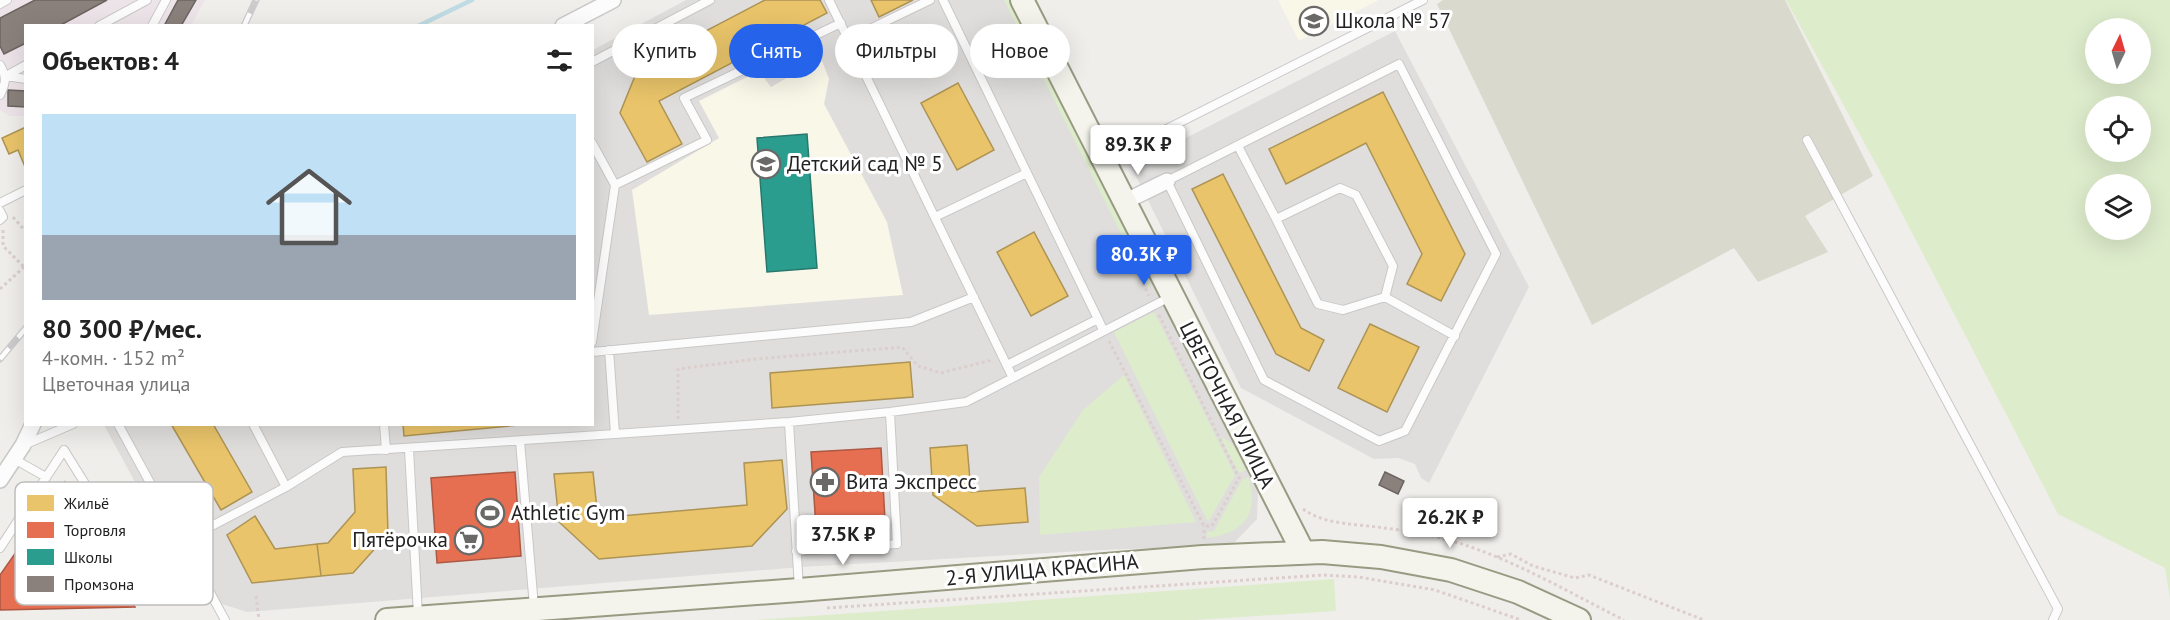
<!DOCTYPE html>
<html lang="ru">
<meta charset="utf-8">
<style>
body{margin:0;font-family:"PT Sans",sans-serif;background:#f6f6f6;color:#222;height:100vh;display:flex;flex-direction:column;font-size:22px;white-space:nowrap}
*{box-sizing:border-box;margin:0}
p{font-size:20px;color:#767676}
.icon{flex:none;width:33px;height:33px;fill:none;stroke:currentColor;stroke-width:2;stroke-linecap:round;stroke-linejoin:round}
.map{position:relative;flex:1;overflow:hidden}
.panel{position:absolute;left:24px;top:24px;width:570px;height:402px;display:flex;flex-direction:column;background:#fff;border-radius:0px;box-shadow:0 6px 24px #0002}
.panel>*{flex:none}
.hud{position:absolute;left:612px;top:24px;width:570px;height:54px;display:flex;gap:12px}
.needle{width:39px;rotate:5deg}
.buttons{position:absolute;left:2085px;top:18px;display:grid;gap:12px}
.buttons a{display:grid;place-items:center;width:66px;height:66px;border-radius:50%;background:#fff;box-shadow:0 6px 24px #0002;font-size:30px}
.price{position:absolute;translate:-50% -51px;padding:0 14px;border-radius:6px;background:#fff;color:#222;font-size:20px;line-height:39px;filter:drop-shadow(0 2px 3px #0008)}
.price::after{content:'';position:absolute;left:50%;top:36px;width:18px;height:14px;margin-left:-9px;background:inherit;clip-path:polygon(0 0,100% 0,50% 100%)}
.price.on{background:#2563eb;color:#fff}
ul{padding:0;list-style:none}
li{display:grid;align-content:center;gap:12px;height:318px;padding:0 18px}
li span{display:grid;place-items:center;height:186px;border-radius:0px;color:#555}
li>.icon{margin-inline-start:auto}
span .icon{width:108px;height:108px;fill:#fffc;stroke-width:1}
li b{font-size:26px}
h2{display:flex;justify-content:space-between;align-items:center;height:72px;padding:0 18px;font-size:26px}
.tag{padding:0 21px;border-radius:27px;background:#fff;box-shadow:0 6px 24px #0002;font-size:21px;line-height:54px}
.tag.on{background:#2563eb;color:#fff}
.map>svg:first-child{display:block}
.residential{fill:#dfdedc}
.industrial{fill:#ede4e9}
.education{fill:#f8f7e8}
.construction{fill:#d9d9cd}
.grass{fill:#ddeccb;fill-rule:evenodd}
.homes{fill:#e9c46a;stroke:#ad9354;stroke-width:1.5}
.shops{fill:#e76f51;stroke:#ac5843;stroke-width:1.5}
.schools{fill:#2a9d8f;stroke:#28786e;stroke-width:1.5}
.industry{fill:#8a817c;stroke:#6b6461;stroke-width:1.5}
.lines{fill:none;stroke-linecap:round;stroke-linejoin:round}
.stream{stroke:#bfdbe3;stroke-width:4.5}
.lane-casing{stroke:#c9c8c7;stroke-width:10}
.street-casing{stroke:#c9c8c7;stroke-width:18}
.secondary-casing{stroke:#999a82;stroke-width:26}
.path{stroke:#dccecd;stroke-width:3;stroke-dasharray:3 3;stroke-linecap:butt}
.lane{stroke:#fdfcfc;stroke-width:8}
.street{stroke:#fdfcfc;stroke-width:15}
.secondary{stroke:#f4f4ed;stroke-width:22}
.rail-casing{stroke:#ccc;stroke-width:7}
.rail{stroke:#fff;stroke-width:4.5;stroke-dasharray:14;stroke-linecap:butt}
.labels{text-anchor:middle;stroke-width:6;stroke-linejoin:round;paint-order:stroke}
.poi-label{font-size:21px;fill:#222;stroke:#fff;text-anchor:start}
.street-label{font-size:21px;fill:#222;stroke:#fff}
.key{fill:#fff;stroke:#bdbdbd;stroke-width:1.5}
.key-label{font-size:16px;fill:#222}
</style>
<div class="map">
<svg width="2170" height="620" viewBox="0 0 2170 620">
<rect width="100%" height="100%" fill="#f0eeeb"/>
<!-- residential -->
<path class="residential" d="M686 0H1007L1258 491 1257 519 1232 545 1102 550 802 567 247 612 197 596 104 425 592 424 593 50Z
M1395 31 1529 287 1429 483 1421 478 1415 464 1398 458 1374 459 1241 388 1131 166Z"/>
<!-- industrial -->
<path class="industrial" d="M0 0H205L191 25 26 26 25 116H10L0 110Z"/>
<!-- education -->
<path class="education" d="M1278 0H1379L1299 41Z
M821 58 829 79 824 104 887 222 903 295 649 315 632 190 719 138 699 101 759 71 771 87Z"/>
<!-- construction -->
<path class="construction" d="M1443 0H1785L1873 176 1805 216 1828 252 1758 282 1734 248 1592 325 1437 4Z"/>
<!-- grass -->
<path class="grass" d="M1004 0H1011L1150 276 1149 289Z
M1786 0H2170V599L2165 568 2058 514 1883 177ZM2096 28H2140V74H2096ZM2096 106H2140V152H2096ZM2140 184V230H2096V184Z
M1154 312 1235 475 1208 522 1114 332Z
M1124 375 1196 522 1040 535 1039 477 1083 410Z
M1220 437C1235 441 1239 457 1246 470L1239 473Z
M1248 477C1260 514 1244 533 1207 538V532L1214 531 1242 480Z
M1334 579 1336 611 1195 620H755Z"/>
<!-- homes -->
<path class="homes" d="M765 0H820L827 13 659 101 682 144 647 162 620 113 639 66Z
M871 0H913L879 17Z
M958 83 994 150 957 170 921 103Z
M1383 92 1465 254 1441 301 1407 284 1422 254 1366 143 1286 184 1269 149Z
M26 127V166L25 167 18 150 9 154 2 138Z
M1223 174 1301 328 1324 340 1309 371 1276 354 1192 189Z
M1034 232 1068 296 1031 316 997 252Z
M1370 324 1419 347 1387 412 1338 388Z
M910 362 913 397 772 408 770 373Z
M171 424H213L252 492 221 510Z
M403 424H530L404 436Z
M967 445 971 492 1025 488 1028 522 977 526 933 495 930 448Z
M782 460 787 509 752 546 599 559 559 522 554 474 593 472 598 518 747 505 744 463Z
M386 467 388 534 353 573 321 576 317 544 328 543 355 512 353 469Z
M255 516 275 549 317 544 321 576 252 583 227 535Z"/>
<!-- shops -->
<path class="shops" d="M881 448 886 538 817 543 811 452Z
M515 472 521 556 437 563 431 478Z
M65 482 135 607 0 610V575Z"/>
<!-- schools -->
<path class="schools" d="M807 134 817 268 767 272 757 138Z"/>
<!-- industry -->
<path class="industry" d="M35 0H107L59 26H26V43L4 54 0 46V18Z
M178 0H196L181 26H164Z
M8 90 26 91V107L8 106Z
M1385 472 1404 481 1398 494 1379 485Z"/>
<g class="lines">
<!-- stream -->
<path class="stream" d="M418 26 472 0"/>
<!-- lane casing -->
<g class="lane-casing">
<path id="lane" d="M829 0 1012 376
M943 0 1027 173
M0 4 7 0
M99 26 147 0
M152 26 166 0
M849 39 930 0
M592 62 710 0
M1399 64 1496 254 1405 431 1379 441 1264 380 1167 181Z
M0 65C7 77 6 83 0 95
M6 76 26 65
M6 76 26 79
M1807 140 2058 609 2053 620
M592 143 615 185 707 140 684 98 841 23
M1238 146 1276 219 1340 188 1356 195 1393 266 1385 297 1455 336
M1105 160 1423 0
M0 203 26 190
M0 211 3 217 0 220
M935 217 1027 173 1098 319
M1276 219 1318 304 1343 310 1385 297
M592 342 615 185
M592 352 911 322 974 297
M1007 365 1098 319 1103 330
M789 422 799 589
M118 424 225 620
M384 424 386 450
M615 434 789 422 890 412 966 402 1170 297
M520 441 534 607
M24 445 73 424
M409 449 418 615
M14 459 46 477
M286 487 342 452 615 434 609 350
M183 541 286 487 253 424
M0 548 64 450 156 598 208 587
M796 551 897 544 890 412"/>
</g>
<!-- street casing -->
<g class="street-casing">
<path id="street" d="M563 26 613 0
M1124 202 1167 181
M0 480 23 445 33 424"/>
</g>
<!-- secondary casing -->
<g class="secondary-casing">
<path id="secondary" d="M1022 0 1303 552
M387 620 799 590 1203 557 1322 552 1381 557 1451 570 1518 592 1579 620"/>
</g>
<!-- path -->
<path class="path" d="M13 217 26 232
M3 230V246L26 269
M1135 267 1149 296
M0 289 24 267
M1159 315 1239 478
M1109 341 1204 526H1212L1239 478 1243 476
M678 419V369L756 359 902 347 918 366 941 373 992 360
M1303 509C1323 524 1353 524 1377 527 1400 530 1423 533 1445 539 1508 556 1566 591 1624 620
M1204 539V526
M1497 557 1511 554 1533 566 1575 578 1589 575 1704 620
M256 596 259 620
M827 608 1323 575 1358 577 1435 590 1521 620"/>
<!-- lane -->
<use href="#lane" class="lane"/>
<!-- street -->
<use href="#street" class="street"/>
<!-- secondary -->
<use href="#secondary" class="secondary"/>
<!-- rail casing -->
<g class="rail-casing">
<path id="rail" d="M244 26 256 0
M0 359 26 328"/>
</g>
<!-- rail -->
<use href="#rail" class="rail"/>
</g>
<!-- icons -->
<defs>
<g id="school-ring" transform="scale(1.5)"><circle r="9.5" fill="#fff" stroke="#6a6968" stroke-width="1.5"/><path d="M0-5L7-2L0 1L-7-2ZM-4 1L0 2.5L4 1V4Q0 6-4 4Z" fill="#6a6968"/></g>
<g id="pharmacy-ring" transform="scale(1.5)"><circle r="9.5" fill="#fff" stroke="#6a6968" stroke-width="1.5"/><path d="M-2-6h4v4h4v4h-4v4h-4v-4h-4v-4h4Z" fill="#6a6968"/></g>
<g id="stadium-ring" transform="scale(1.5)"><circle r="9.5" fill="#fff" stroke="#6a6968" stroke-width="1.5"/><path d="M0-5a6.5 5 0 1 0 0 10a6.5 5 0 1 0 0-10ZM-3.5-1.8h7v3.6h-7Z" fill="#6a6968"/></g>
<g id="supermarket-ring" transform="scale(1.5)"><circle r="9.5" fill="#fff" stroke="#6a6968" stroke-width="1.5"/><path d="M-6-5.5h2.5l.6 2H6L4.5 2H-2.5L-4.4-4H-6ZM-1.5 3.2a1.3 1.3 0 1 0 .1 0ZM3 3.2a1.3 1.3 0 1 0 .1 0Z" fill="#6a6968"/></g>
</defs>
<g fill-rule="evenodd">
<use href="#school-ring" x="1314" y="21"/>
<use href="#school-ring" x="766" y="164"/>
<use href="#pharmacy-ring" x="825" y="482"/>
<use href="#stadium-ring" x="490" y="513"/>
<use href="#supermarket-ring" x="469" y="540"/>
</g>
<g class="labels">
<!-- poi labels -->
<g class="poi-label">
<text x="1335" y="28">Школа № 57</text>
<text x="787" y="171">Детский сад № 5</text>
<text x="846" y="489">Вита Экспресс</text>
<text x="511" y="520">Athletic Gym</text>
<text x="448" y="547" text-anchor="end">Пятёрочка</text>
</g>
<!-- street labels -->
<g class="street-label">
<text transform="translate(1227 405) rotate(63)" y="7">ЦВЕТОЧНАЯ УЛИЦА</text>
<text transform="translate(1042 570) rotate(-5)" y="7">2-Я УЛИЦА КРАСИНА</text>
</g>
</g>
<!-- legend -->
<rect x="15" y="482" width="198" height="123" rx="9" class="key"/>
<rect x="27" y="495" width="27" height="16" fill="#e9c46a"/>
<rect x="27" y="522" width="27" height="16" fill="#e76f51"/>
<rect x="27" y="549" width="27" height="16" fill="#2a9d8f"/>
<rect x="27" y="576" width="27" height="16" fill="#8a817c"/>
<g class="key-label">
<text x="64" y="509">Жильё</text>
<text x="64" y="536">Торговля</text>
<text x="64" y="563">Школы</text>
<text x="64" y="590">Промзона</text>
</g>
</svg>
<div class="buttons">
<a><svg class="needle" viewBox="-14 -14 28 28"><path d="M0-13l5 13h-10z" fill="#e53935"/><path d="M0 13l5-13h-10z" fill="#767676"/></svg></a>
<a><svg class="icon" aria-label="locate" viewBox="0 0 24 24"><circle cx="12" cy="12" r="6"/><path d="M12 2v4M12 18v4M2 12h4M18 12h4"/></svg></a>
<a><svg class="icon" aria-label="layers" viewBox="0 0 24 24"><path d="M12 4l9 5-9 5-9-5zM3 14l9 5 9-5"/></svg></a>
</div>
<b class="price" style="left:1138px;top:176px">89.3K ₽</b>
<b class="price on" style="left:1144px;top:286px">80.3K ₽</b>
<b class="price" style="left:1450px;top:549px">26.2K ₽</b>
<b class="price" style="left:843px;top:566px">37.5K ₽</b>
<div class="hud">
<a class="tag">Купить</a>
<a class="tag on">Снять</a>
<a class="tag">Фильтры</a>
<a class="tag">Новое</a>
</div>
<section class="panel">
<h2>Объектов: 4<svg class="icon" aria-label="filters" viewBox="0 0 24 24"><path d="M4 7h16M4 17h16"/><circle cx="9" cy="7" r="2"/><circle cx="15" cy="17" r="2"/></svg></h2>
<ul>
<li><span style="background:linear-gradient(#bfe0f5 65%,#9aa5b1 0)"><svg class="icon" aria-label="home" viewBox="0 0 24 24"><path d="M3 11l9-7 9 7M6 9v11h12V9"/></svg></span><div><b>80 300 ₽/мес.</b><p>4-комн. · 152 m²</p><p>Цветочная улица</p></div></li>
</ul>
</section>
</div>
